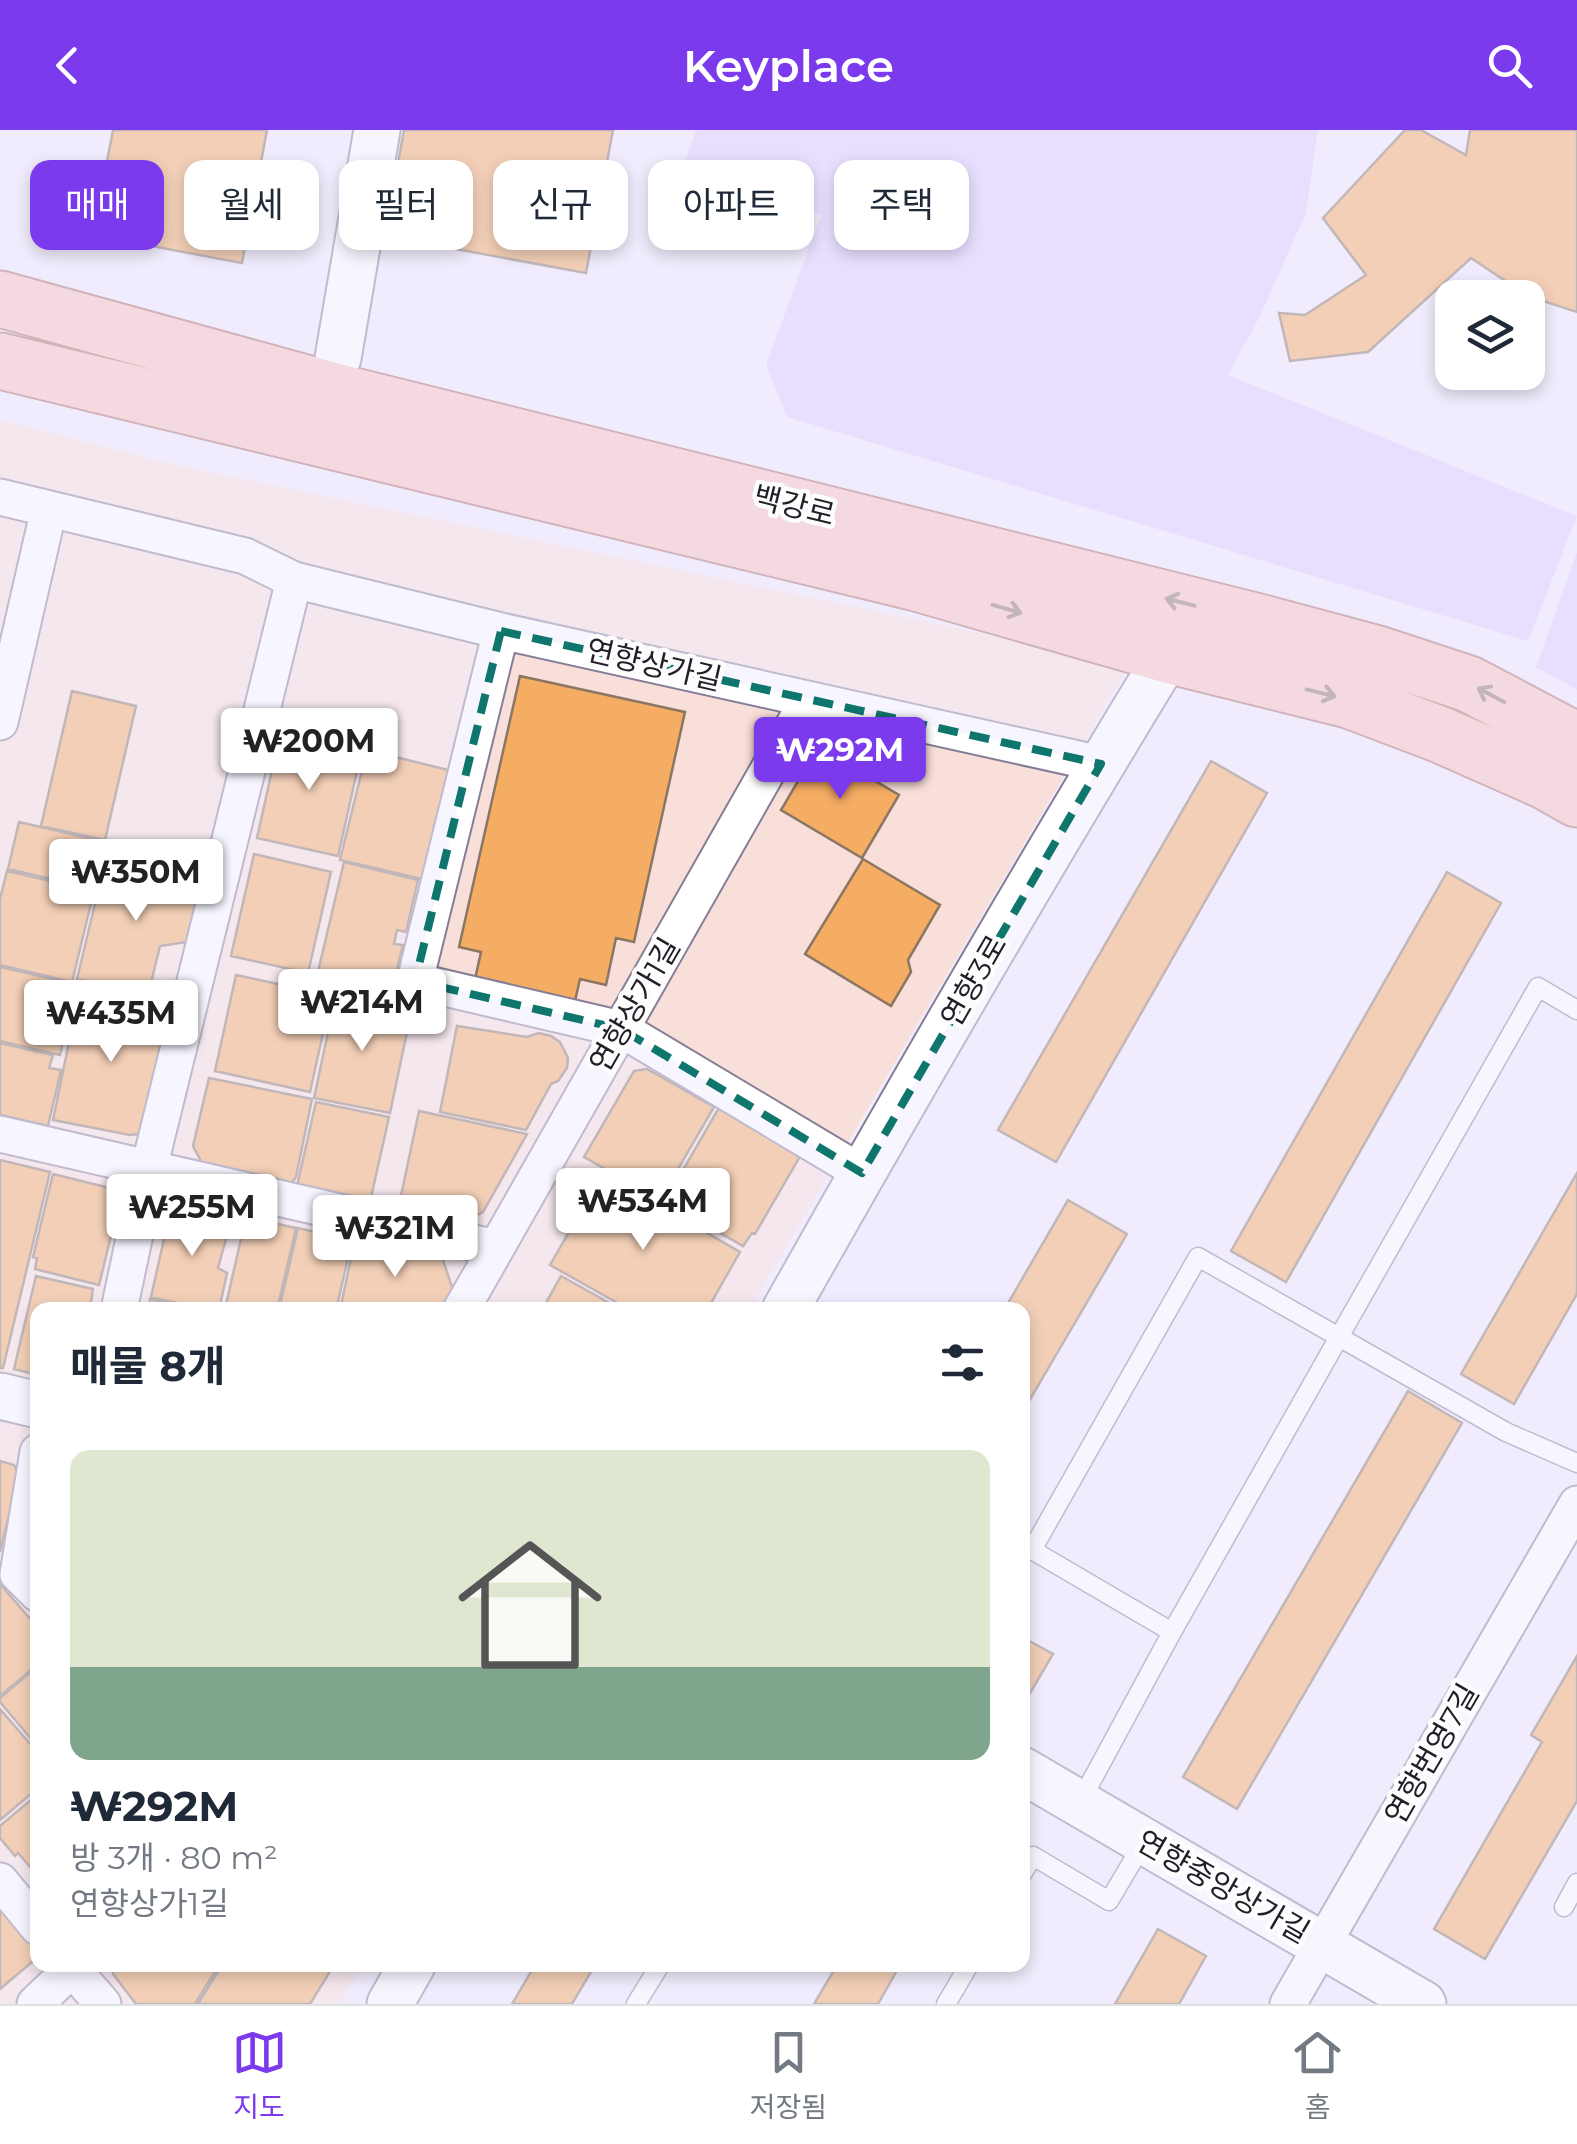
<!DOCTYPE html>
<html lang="ko">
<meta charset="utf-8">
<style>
body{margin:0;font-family:Montserrat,"Noto Sans KR",sans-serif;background:#f6f6f7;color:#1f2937;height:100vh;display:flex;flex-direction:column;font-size:38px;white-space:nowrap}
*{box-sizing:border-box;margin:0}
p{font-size:32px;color:#747a83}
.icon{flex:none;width:55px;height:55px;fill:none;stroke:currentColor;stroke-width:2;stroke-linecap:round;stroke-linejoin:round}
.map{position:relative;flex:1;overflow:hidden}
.details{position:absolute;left:30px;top:1172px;width:1000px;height:670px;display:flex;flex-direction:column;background:#fff;border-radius:20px;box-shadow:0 5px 15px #0003}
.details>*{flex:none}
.guide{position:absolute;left:30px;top:30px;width:1000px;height:90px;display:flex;gap:20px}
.tools{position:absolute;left:1435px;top:150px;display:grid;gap:20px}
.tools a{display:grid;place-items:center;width:110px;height:110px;border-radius:20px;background:#fff;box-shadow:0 5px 15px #0003;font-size:50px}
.price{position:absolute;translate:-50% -85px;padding:0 22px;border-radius:10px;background:#fff;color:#222;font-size:32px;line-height:65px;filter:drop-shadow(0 2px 5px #0008)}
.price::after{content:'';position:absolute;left:50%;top:60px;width:30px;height:22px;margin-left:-15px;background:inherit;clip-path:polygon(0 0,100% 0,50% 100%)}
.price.selected{background:#7c3aed;color:#fff}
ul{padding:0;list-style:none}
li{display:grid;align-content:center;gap:20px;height:530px;padding:0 40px}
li+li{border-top:2px solid #e0e1e3}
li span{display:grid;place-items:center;height:310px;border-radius:20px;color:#555}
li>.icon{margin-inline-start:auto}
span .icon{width:180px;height:180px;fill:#fffc;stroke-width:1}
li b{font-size:42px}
h2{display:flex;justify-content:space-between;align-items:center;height:120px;padding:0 40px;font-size:42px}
.pill{padding:0 35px;border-radius:20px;background:#fff;box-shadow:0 5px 15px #0003;font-size:35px;line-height:90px}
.pill.selected{background:#7c3aed;color:#fff}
header{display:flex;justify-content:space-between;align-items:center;height:130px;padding:0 40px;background:#7c3aed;color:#fff;font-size:45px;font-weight:600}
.tabs{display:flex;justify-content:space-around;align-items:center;height:140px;border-top:2px solid #e0e1e3;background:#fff;font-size:28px;color:#747a83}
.tabs a{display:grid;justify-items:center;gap:5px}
.tabs .selected{color:#7c3aed}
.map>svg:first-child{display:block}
.commercial{fill:#f9dfda}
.green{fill:#decefe}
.building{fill:#f5ac63;stroke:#8b7664;stroke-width:2.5}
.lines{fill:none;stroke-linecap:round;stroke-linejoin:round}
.service-casing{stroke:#857e96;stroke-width:21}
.minor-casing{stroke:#857e96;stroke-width:39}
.tertiary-casing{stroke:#857e96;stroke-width:49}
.primary-casing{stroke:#ab706c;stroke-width:59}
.service{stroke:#fff;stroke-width:18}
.minor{stroke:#fff;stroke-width:35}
.tertiary{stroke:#fff;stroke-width:45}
.primary{stroke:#f9c4bc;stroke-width:55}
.oneway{stroke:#8d7172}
.marked{fill:none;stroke:#0f766e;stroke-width:8;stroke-dasharray:20 12;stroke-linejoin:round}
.labels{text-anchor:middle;stroke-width:9;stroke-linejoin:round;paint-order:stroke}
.street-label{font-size:30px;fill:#211e28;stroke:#fdfdfd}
</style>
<header><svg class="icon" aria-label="back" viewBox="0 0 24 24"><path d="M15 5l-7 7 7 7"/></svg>Keyplace<svg class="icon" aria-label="search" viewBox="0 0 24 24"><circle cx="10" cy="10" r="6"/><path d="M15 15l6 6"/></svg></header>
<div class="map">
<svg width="1577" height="1874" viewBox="0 0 1577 1874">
<rect width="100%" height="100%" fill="#f1ecfd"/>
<!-- commercial -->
<path class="commercial" d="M0 290 176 335 1130 534 749 1180H38V1835H362L339 1874H0Z"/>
<!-- green -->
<path class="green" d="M696 0H1318L1306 83 1259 188 1228 245 1577 386 1528 511 787 287 766 235 821 85 685 31Z
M1577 422V560L1536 537Z"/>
<!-- building -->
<path class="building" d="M113 0H267L242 133 93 105Z
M404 0H613L586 143 385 106Z
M1405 0H1421L1466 25 1470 0H1577V182L1528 166 1471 128 1368 222 1290 231 1279 183 1305 185 1366 145 1323 88Z
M520 546 685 582 634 812 616 808 606 855 580 849 575 871 475 849 481 822 459 817Z
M72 561 136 576 105 710 41 696Z
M281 600 362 619 338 726 257 708Z
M818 617 899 665 862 728 781 680Z
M367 620 448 640 422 749 340 730Z
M1211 631 1267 663 1056 1032 998 1000Z
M19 692 106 712 95 759 8 739Z
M254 724 331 742 308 843 231 826Z
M106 728 201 750 187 812 160 816 148 865 77 849Z
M863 729 940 775 908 830 911 842 891 876 805 824Z
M344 732 418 750 406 802 397 800 394 814 403 815 390 867 316 850Z
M7 741 94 761 72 852 0 835V769Z
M1447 742 1501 773 1286 1152 1231 1121Z
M0 837 76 854 60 925 0 911Z
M236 845 301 859 303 851 333 858 310 962 215 941Z
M337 860 360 865 359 872 411 883 390 983 314 968Z
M97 864 168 878 144 991 138 1004 130 1005 53 990 76 878 94 882Z
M457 896 527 907 539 903 551 906 560 912 568 928 567 938 558 951 551 954 526 1000 440 982Z
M0 913 53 925 49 938 61 940 48 996 0 985Z
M647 939 714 977 660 1070 584 1027 634 941Z
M209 948 312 969 296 1047 290 1055 204 1037 193 1016Z
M316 972 389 987 370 1072 297 1056Z
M720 976 802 1023 755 1104 752 1103 743 1116 665 1071Z
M419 981 527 1004 483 1082 469 1089 399 1075Z
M0 1030 50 1042 3 1238H0Z
M603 1043 740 1122 707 1180H630L550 1135Z
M1577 1043V1164L1514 1274 1461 1244Z
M53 1044 122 1061 99 1155 35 1139 37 1128 33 1127Z
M1068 1070 1127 1104 1022 1283V1180H1004Z
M172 1073 232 1087 218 1138 227 1143 219 1180H208L151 1167Z
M246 1087 296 1098 277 1180 225 1179Z
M298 1098 352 1111 336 1180H279Z
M355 1110 442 1127 453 1160 442 1180H340Z
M36 1146 93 1159 90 1180H38V1245L14 1239Z
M561 1146 622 1180H542Z
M150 1169 197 1180H148Z
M1408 1261 1462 1293 1237 1679 1183 1647Z
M0 1331 14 1335 19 1344 0 1422Z
M0 1454 38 1498V1534L0 1566Z
M1022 1507 1053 1524 1022 1577Z
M1577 1526V1671L1485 1829 1434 1799 1542 1612 1531 1605Z
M38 1536V1617L0 1572V1568Z
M0 1579 38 1623V1658L0 1690Z
M38 1664V1746L18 1723 15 1726 0 1708V1696Z
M0 1774 38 1818V1827L0 1859Z
M1158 1799 1206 1826 1179 1874H1115Z
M112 1835H219L195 1874H136L113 1844Z
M222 1835H323L331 1840 310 1874H198Z
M535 1835H595L572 1874H512Z
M837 1835H900L878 1874H814Z"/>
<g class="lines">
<!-- service casing -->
<g class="service-casing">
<path id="service" d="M1172 1502 1032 1420 1198 1127 1339 1207 1538 857 1577 880
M1079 1674 1172 1502 1339 1207 1506 1302 1577 1333
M1022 1744 1033 1726 1109 1771 1144 1712
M1564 1777 1577 1753
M636 1874 660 1835
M946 1874 969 1835"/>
</g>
<!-- minor casing -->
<g class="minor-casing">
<path id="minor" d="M0 367 245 426 294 450 501 501 1101 634
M501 501 415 851 621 899 862 1043
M0 592 49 379
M0 1004 496 1118
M119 1180 149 1038 294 450
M461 1180 808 570
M38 1322 18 1444 38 1464
M0 1751 38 1797
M69 1835 103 1874
M35 1874 76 1835
M1288 1874 1577 1374"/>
</g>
<!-- tertiary casing -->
<g class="tertiary-casing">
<path id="tertiary" d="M338 228 377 0
M785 1180C909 960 1036 741 1168 525
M0 1266 38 1275
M1022 1640 1423 1874
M390 1874 412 1835"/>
</g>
<!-- primary casing -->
<g class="primary-casing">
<path id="primary" d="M0 169 338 262 1259 492 1378 524 1469 554 1577 611
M0 231 913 452 1168 525 1349 570 1441 605 1545 651 1577 669"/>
</g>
<!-- service -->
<use href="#service" class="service"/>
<!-- minor -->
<use href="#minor" class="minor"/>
<!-- tertiary -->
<use href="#tertiary" class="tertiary"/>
<!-- primary -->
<use href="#primary" class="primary"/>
</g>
<!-- one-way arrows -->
<defs><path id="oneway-shaft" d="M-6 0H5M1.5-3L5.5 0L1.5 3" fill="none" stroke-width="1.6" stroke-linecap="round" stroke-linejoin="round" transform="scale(2.5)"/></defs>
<g class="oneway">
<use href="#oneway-shaft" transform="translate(1180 472) rotate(-166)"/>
<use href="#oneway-shaft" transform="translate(1007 479) rotate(16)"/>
<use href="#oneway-shaft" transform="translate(1321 563) rotate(14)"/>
<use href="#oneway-shaft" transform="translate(1491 565) rotate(-152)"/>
</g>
<!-- marked area -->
<path d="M0 0H1577V1874H0ZM501 501 1101 634 862 1043 621 899 415 851Z" fill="#f1ecfd" fill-opacity=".55" fill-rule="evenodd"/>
<path class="marked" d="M501 501 1101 634 862 1043 621 899 415 851Z"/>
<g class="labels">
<!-- street labels -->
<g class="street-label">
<text transform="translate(794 376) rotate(14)" y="10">백강로</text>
<text transform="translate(654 535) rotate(13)" y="10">연향상가길</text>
<text transform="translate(974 851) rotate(-60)" y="10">연향3로</text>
<text transform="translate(635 875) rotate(-60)" y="10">연향상가1길</text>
<text transform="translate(1432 1624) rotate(-60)" y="10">연향번영7길</text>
<text transform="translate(1223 1757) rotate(30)" y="10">연향중앙상가길</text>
</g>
</g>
</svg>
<div class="tools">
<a><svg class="icon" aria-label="layers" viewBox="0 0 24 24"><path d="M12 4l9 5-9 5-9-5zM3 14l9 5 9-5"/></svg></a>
</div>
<b class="price" style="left:309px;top:663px">₩200M</b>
<b class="price selected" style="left:840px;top:672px">₩292M</b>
<b class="price" style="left:136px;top:794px">₩350M</b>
<b class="price" style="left:362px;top:924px">₩214M</b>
<b class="price" style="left:111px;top:935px">₩435M</b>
<b class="price" style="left:643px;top:1123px">₩534M</b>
<b class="price" style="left:192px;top:1129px">₩255M</b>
<b class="price" style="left:395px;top:1150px">₩321M</b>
<div class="guide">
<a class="pill selected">매매</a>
<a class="pill">월세</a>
<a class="pill">필터</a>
<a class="pill">신규</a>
<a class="pill">아파트</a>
<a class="pill">주택</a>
</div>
<section class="details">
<h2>매물 8개<svg class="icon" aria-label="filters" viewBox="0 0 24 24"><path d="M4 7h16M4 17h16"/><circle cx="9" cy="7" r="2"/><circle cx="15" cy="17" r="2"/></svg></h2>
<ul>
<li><span style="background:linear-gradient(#dfe7d0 70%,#7fa58c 0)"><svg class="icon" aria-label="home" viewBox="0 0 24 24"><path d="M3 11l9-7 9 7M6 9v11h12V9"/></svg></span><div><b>₩292M</b><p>방 3개 · 80 m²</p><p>연향상가1길</p></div></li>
</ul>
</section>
</div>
<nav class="tabs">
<a class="selected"><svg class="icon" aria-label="map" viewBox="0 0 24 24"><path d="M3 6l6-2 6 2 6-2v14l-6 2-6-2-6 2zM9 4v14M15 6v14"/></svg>지도</a>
<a><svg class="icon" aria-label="saved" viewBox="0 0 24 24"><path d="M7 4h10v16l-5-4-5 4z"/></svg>저장됨</a>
<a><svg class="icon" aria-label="home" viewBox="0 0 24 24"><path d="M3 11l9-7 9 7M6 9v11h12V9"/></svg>홈</a>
</nav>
